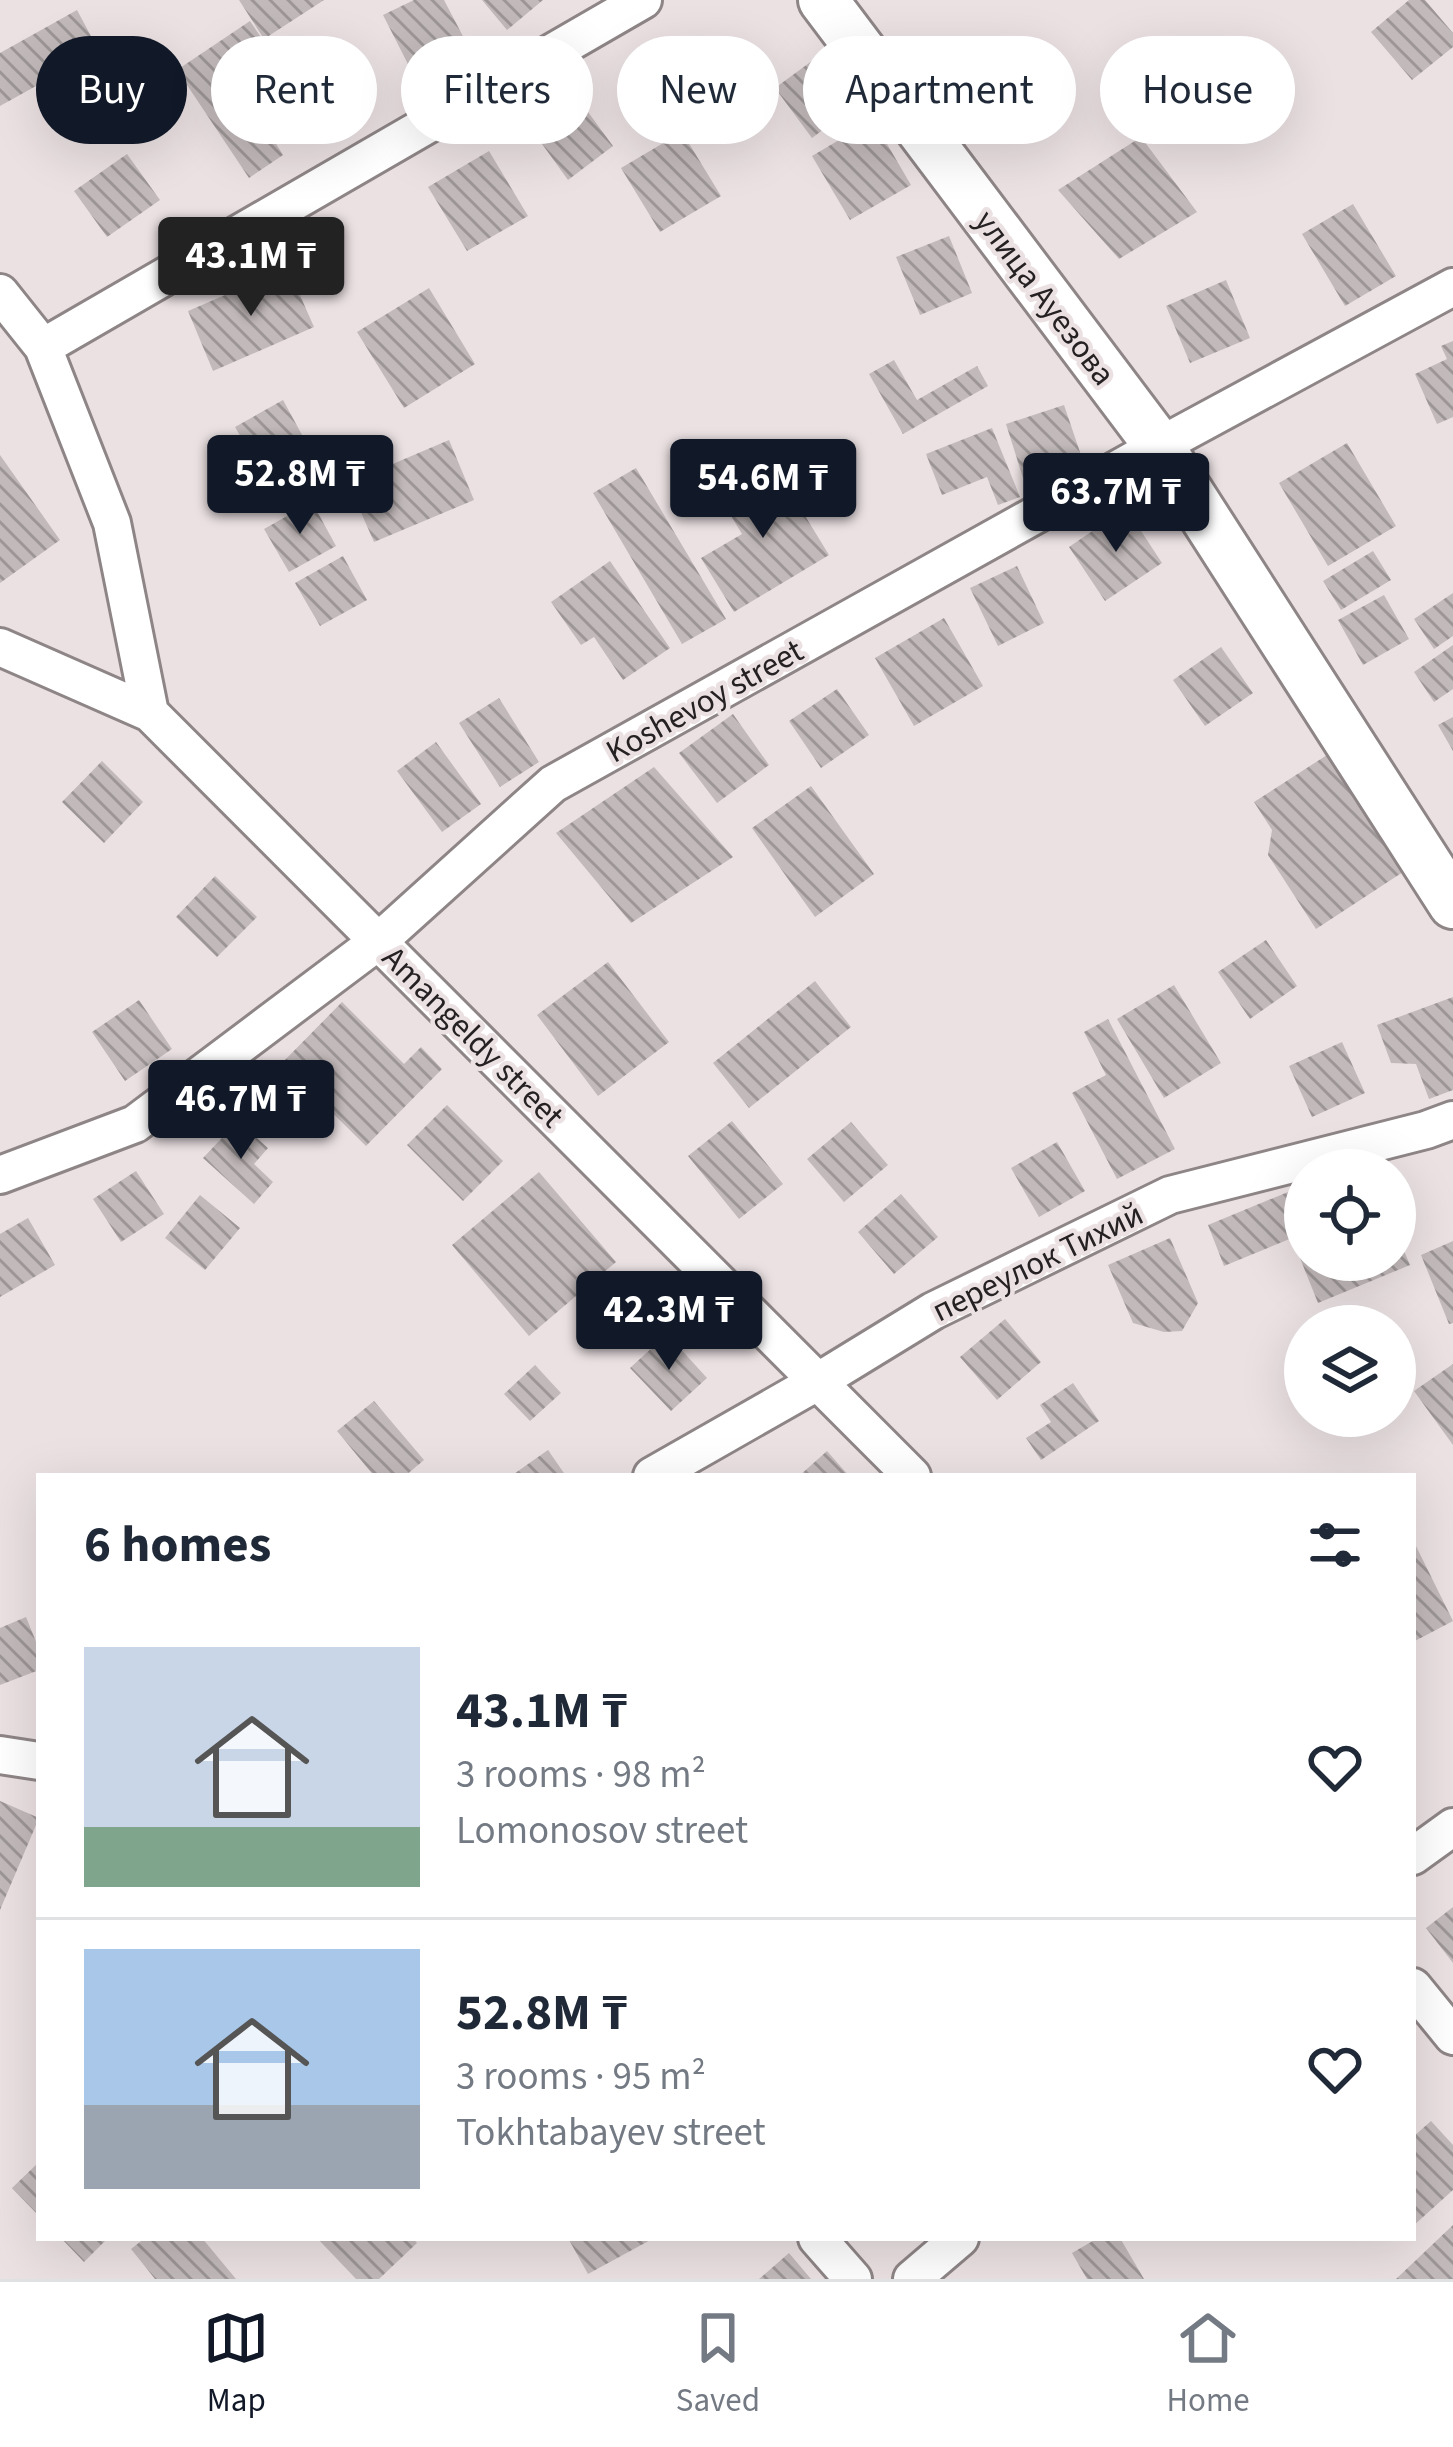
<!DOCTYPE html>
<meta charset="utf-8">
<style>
body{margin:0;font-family:"Source Sans 3",sans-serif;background:#f6f6f7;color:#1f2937;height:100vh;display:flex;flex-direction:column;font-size:45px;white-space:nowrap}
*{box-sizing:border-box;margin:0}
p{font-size:39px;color:#747a83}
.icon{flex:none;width:66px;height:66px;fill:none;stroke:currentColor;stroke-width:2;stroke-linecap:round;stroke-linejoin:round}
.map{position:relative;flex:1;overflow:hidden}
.details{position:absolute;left:36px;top:1473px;width:1380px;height:768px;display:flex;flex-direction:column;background:#fff;border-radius:0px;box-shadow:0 12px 48px #0002}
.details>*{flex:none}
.banner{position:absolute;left:36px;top:36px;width:1383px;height:108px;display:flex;gap:24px}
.buttons{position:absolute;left:1284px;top:1149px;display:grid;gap:24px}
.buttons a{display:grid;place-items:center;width:132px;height:132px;border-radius:50%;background:#fff;box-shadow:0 12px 48px #0002;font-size:60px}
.price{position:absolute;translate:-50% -102px;padding:0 27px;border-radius:12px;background:#111827;color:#fff;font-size:39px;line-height:78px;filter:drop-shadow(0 3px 6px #0008)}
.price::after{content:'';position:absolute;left:50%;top:72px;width:36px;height:27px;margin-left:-18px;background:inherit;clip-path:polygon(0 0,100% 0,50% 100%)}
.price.on{background:#222;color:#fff}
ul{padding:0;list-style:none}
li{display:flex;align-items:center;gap:36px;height:300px;padding:0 48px}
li+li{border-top:3px solid #e0e1e3}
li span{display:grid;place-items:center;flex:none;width:336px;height:240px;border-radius:0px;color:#555}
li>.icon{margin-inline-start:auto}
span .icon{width:144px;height:144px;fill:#fffc;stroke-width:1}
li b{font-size:51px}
h2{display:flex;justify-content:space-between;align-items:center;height:144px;padding:0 48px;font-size:51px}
.pill{padding:0 42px;border-radius:54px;background:#fff;box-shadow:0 12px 48px #0002;font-size:42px;line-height:108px}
.pill.on{background:#111827;color:#fff}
.tab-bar{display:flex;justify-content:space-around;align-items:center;height:168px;border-top:3px solid #e0e1e3;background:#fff;font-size:33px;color:#747a83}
.tab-bar a{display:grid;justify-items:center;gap:6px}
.tab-bar .on{color:#111827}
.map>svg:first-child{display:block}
.building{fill:url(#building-back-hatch)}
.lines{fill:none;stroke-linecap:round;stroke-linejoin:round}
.minor-casing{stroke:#8e8586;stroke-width:42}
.tertiary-casing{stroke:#8e8586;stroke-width:54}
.minor{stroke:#fff;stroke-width:36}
.tertiary{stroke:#fff;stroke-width:48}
.labels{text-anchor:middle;stroke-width:9;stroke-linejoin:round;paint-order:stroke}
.street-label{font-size:33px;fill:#252122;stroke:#ebe1e3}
</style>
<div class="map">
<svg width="1453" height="2279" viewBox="0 0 1453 2279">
<defs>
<pattern id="building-back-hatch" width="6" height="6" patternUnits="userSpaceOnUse" patternTransform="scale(3)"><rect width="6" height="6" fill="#c2b9ba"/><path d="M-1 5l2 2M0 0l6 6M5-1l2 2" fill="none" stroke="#9d9697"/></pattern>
</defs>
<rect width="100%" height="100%" fill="#ebe1e3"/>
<!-- building -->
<path class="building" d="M239 0H324L264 39Z
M414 0H444L466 42 411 70 383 15Z
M482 0H543L507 30Z
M1409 0H1425L1453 33V47L1412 80 1371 32Z
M77 10 99 51 0 106V53Z
M250 21 309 108 270 134 283 155 249 178 177 70Z
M1040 47 1073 102 1020 134 988 79Z
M820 55 857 104 812 138 775 88Z
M577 97 613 146 568 180 532 130Z
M873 120 911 185 850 220 812 156Z
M682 132 721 196 660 232 621 168Z
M1141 137 1197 212 1119 259 1058 190Z
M489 151 528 216 467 251 428 187Z
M127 154 160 200 107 237 74 191Z
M1353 204 1396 276 1345 306 1302 234Z
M949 236 972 293 920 315 896 257Z
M288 268 314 327 213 371 188 311Z
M1226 280 1250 338 1190 363 1166 306Z
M429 288 475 364 404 408 357 332Z
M1453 341V417L1437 424 1415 374 1447 359 1441 346Z
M894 360 917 400 977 366 988 386 903 434 869 374Z
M283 400 307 444 260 470 235 427Z
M1064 405 1082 458 1023 478 1006 424Z
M992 428 1020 497 998 505 987 477 942 495 926 454Z
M449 440 474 500 374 542 348 483Z
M1347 443 1396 526 1328 566 1279 483Z
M0 455 60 540 0 583Z
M774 465 829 555 734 612 701 558 742 534 720 498Z
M636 468 726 619 682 644 593 493Z
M312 502 336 546 289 572 264 529Z
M1126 508 1162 563 1105 601 1069 547Z
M1373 551 1391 580 1341 610 1323 581Z
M343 556 367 600 320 626 295 583Z
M610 561 670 648 623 680 594 637 581 645 551 602Z
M1017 566 1044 623 998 646 970 588Z
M1453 593V636L1434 649 1414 619Z
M1384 595 1409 639 1363 665 1338 620Z
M944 618 983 686 914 726 875 658Z
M1453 645V689L1434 702 1414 672Z
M1221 647 1253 693 1205 726 1173 680Z
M837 689 869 735 821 768 789 721Z
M499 698 539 762 500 787 459 723Z
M733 714 769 765 717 803 679 753Z
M1453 717V751L1438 725Z
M436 742 481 804 442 832 397 771Z
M1327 755 1403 872 1316 929 1268 855 1272 830 1254 802Z
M102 761 143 802 104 843 62 802Z
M654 767 733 857 631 923 556 833Z
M811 786 874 874 815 917 752 828Z
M215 876 257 917 217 957 176 917Z
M1266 940 1297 986 1250 1019 1218 972Z
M608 962 669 1042 598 1096 537 1015Z
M815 981 851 1027 749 1108 713 1063Z
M1174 985 1221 1063 1164 1098 1117 1019Z
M1453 997V1090L1429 1099 1416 1064 1391 1063 1377 1025Z
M139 1000 172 1049 125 1081 92 1032Z
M342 1002 404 1064 421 1047 442 1069 366 1146 282 1063Z
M1108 1019 1175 1149 1117 1179 1072 1093 1106 1075 1084 1032Z
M1342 1042 1365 1093 1312 1117 1289 1066Z
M447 1105 503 1161 463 1201 407 1145Z
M238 1121 268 1148 254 1164 273 1182 254 1204 203 1158Z
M732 1121 783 1184 739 1219 688 1156Z
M851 1122 888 1165 844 1202 807 1159Z
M1057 1142 1085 1191 1039 1217 1011 1168Z
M136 1171 164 1214 121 1242 93 1199Z
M539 1172 616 1262 529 1336 452 1245Z
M1305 1185V1260H1395V1230L1410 1265 1318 1303 1292 1238 1224 1266 1208 1225Z
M901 1194 938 1237 894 1274 858 1232Z
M200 1195 240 1228 205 1270 165 1238Z
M28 1218 55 1265 0 1297V1234Z
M1170 1238 1198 1303 1182 1331 1164 1332 1133 1323 1108 1265Z
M1453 1241V1323L1449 1324 1421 1255Z
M1005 1319 1041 1362 997 1400 960 1357Z
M667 1334 707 1378 671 1411 630 1368Z
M1453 1364V1445L1414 1391Z
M535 1365 561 1393 530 1421 504 1394Z
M1073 1383 1099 1421 1041 1460 1026 1438 1051 1422 1040 1405Z
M374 1401 424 1460 405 1476H374L337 1431Z
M548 1450 566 1476H511Z
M827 1451 849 1476H799Z
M1413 1540 1453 1621 1413 1642Z
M26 1617 39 1649V1670L0 1685V1628Z
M0 1801 39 1818 0 1910Z
M1453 1907V1963L1426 1928Z
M1431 2121 1453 2145V2190L1413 2226V2137Z
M39 2162V2216L12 2188Z
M1453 2225V2279H1396Z
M61 2238H108L84 2262Z
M145 2238H202L236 2279H155L131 2249Z
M317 2238H413L417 2243 379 2279H356Z
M568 2238H654L588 2274Z
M1098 2238H1120L1144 2279H1087L1072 2253Z
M789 2253 811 2279H759Z"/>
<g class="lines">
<!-- minor casing -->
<g class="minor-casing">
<path id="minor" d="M0 293 43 347 112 523 150 713
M43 347 643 0
M0 647 150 713 912 1476
M0 1175 135 1124 380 940 553 784 1159 446 1453 287
M652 1476 817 1382 933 1311 1170 1195 1426 1130 1453 1120
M0 1755 39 1761
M1413 1856 1453 1827
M1413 1987 1453 2036
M817 2238 853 2279
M912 2279 960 2238"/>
</g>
<!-- tertiary casing -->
<g class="tertiary-casing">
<path id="tertiary" d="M823 0 1159 446 1453 904"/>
</g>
<!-- minor -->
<use href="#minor" class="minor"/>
<!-- tertiary -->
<use href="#tertiary" class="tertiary"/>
</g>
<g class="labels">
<!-- street labels -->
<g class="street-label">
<text transform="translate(1046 297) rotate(53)" y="12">улица Ауезова</text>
<text transform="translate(704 700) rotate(-29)" y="12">Koshevoy street</text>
<text transform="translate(474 1036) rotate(45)" y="12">Amangeldy street</text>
<text transform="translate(1037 1261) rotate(-26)" y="12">переулок Тихий</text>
</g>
</g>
</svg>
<div class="buttons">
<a><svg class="icon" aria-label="locate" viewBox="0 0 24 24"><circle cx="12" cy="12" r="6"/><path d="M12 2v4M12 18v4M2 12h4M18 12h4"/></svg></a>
<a><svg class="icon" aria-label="layers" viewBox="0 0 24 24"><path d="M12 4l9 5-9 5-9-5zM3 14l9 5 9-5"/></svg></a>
</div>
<b class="price on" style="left:251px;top:319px">43.1M ₸</b>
<b class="price" style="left:300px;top:537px">52.8M ₸</b>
<b class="price" style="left:763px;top:541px">54.6M ₸</b>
<b class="price" style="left:1116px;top:555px">63.7M ₸</b>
<b class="price" style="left:241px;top:1162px">46.7M ₸</b>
<b class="price" style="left:669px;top:1373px">42.3M ₸</b>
<div class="banner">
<a class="pill on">Buy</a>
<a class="pill">Rent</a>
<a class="pill">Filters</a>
<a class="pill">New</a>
<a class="pill">Apartment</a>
<a class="pill">House</a>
</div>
<section class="details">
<h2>6 homes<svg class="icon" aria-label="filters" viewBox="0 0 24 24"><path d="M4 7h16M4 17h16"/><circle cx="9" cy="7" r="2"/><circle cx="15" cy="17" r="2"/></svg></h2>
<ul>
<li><span style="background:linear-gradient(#c9d6e8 75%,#7fa58c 0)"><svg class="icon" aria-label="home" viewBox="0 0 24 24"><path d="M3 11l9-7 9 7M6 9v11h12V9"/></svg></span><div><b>43.1M ₸</b><p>3 rooms · 98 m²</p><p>Lomonosov street</p></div><svg class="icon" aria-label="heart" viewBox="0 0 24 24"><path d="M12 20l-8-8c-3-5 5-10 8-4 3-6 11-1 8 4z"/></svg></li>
<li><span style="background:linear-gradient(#a9c7e8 65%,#9aa5b1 0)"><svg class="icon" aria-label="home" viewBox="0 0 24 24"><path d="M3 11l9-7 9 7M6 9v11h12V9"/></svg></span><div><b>52.8M ₸</b><p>3 rooms · 95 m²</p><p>Tokhtabayev street</p></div><svg class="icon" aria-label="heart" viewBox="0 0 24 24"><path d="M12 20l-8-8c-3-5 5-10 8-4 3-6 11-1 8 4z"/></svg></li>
</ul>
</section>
</div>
<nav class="tab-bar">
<a class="on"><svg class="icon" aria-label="map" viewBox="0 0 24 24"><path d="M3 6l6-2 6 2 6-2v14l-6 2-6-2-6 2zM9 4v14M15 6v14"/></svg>Map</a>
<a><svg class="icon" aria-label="saved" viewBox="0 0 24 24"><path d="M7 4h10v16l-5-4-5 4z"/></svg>Saved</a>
<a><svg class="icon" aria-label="home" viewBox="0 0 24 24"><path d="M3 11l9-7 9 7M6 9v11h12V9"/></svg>Home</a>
</nav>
